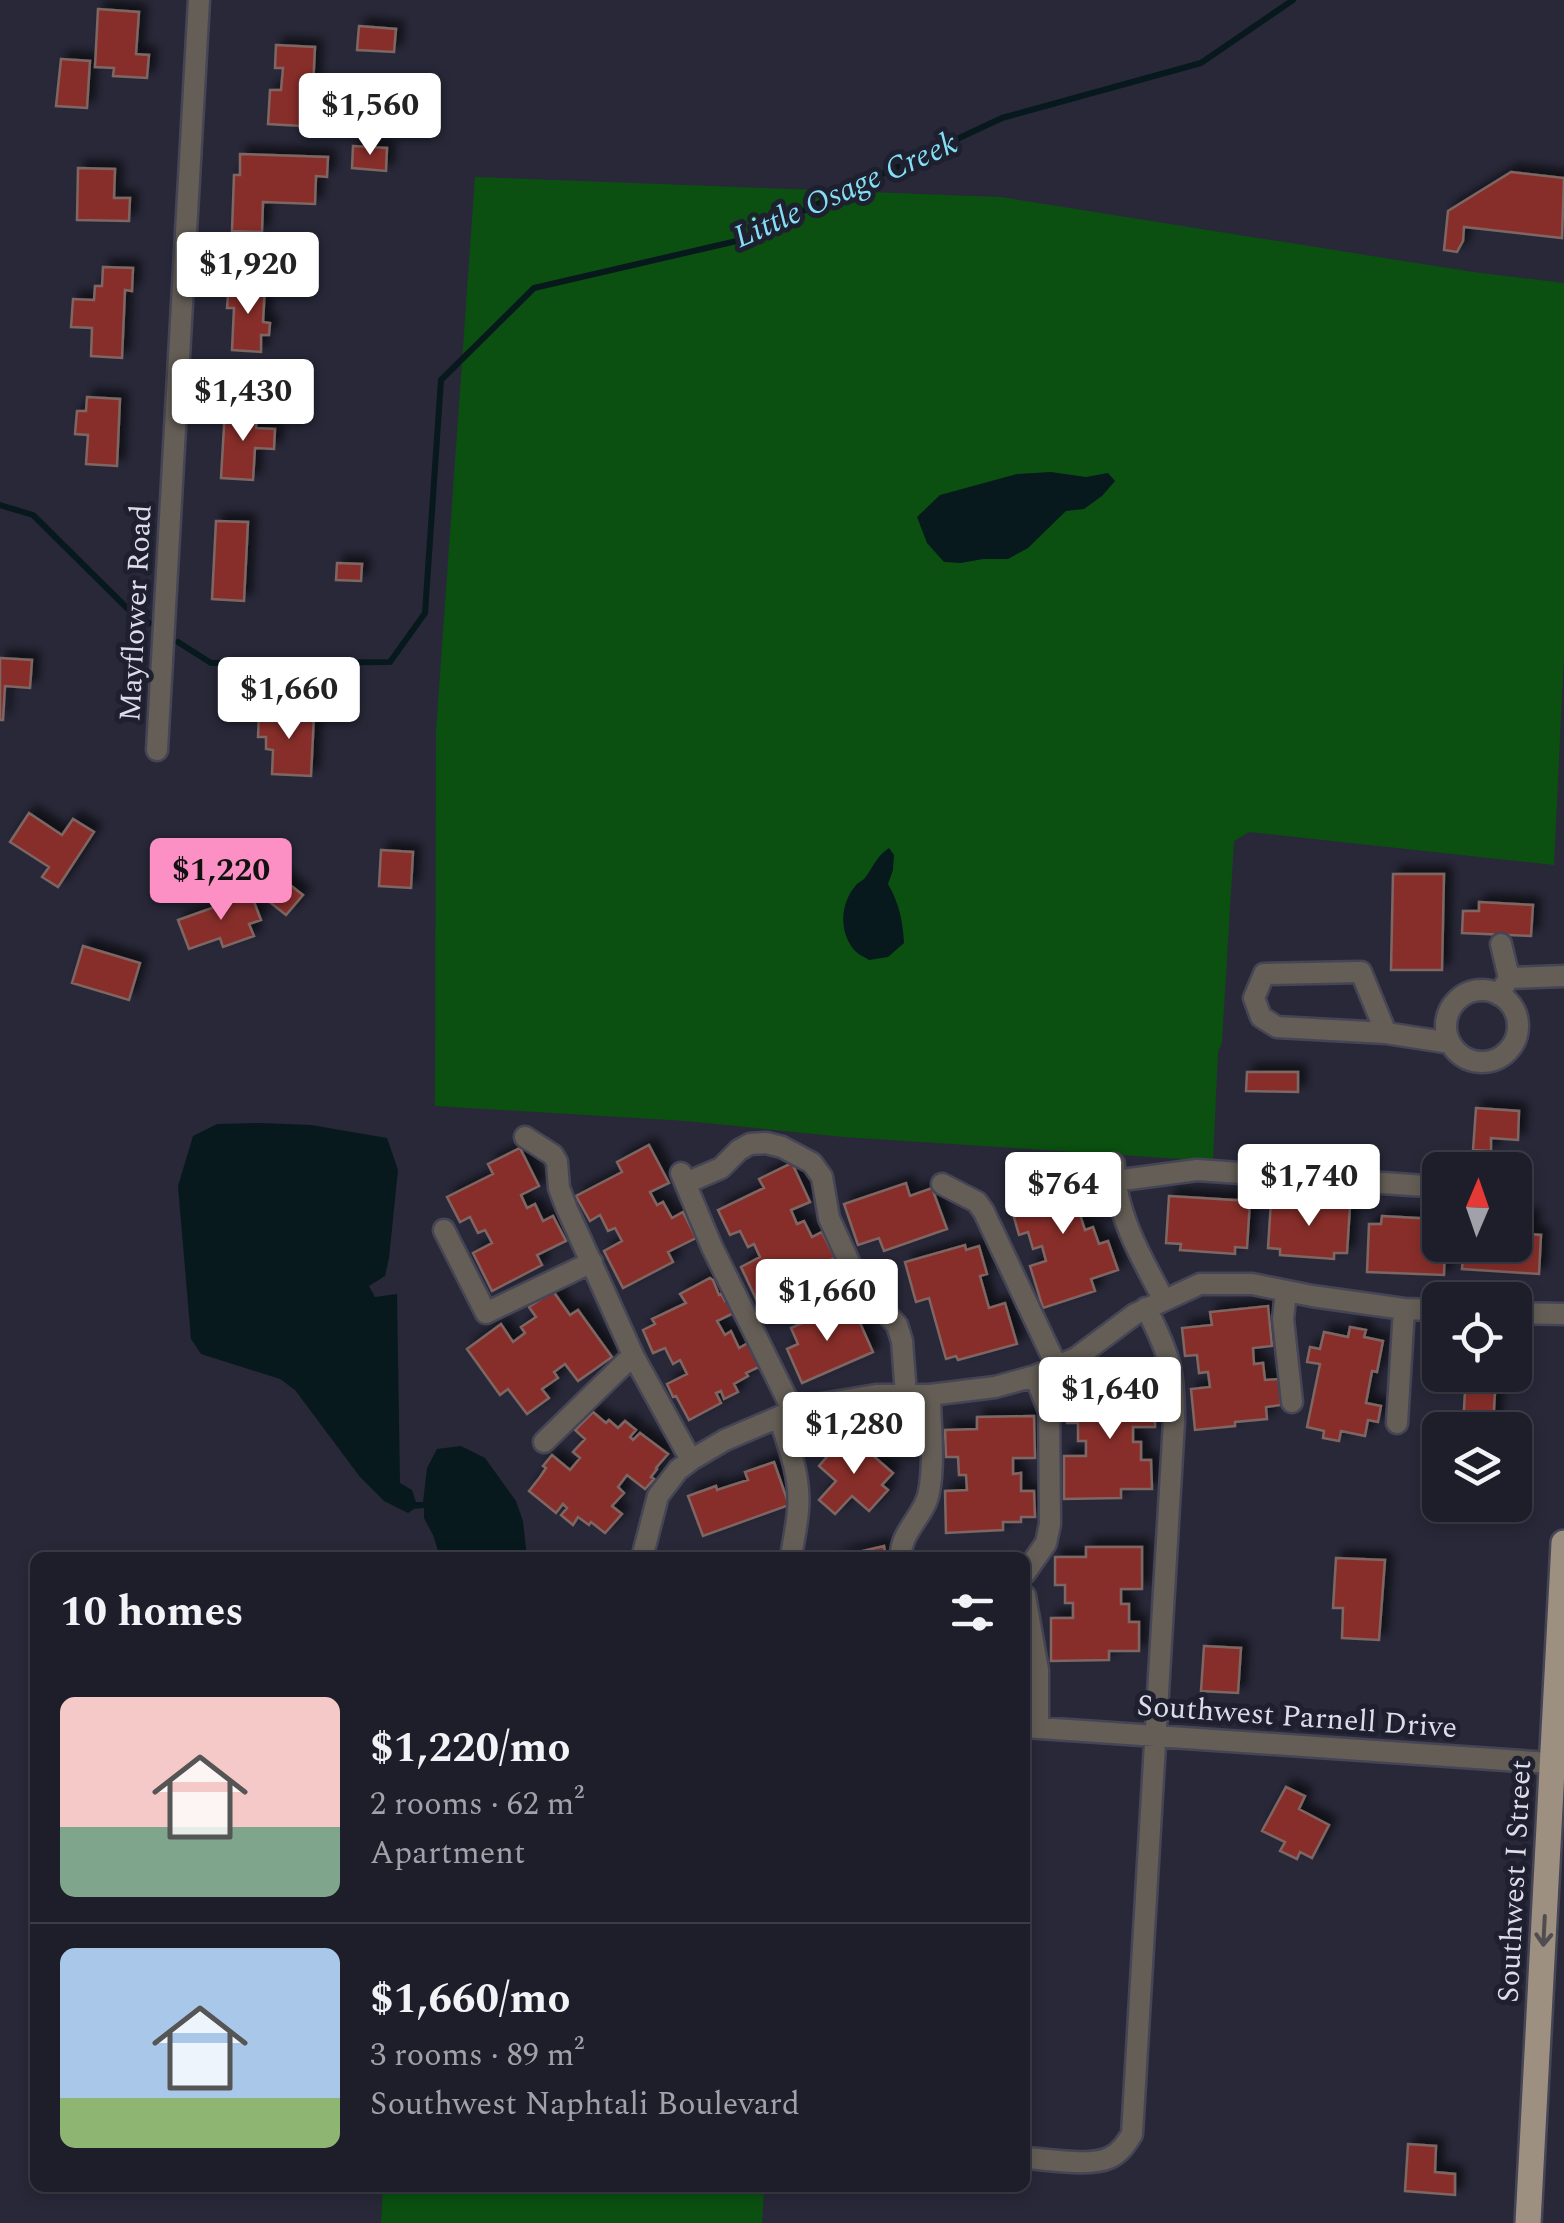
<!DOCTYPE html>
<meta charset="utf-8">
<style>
body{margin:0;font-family:Spectral,serif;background:#262733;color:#f1f3f6;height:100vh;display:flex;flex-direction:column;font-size:38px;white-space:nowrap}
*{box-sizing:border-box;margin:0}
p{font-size:32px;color:#a1a2a9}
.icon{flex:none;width:55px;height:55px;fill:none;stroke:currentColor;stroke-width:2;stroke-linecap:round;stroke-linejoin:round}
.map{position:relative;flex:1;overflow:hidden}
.drawer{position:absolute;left:30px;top:1552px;width:1000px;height:640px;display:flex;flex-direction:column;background:#1e1e2b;border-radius:15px;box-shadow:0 5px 15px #0003,0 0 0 2px #3c3c47}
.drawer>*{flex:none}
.needle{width:65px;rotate:2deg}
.controls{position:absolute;left:1422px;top:1152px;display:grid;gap:20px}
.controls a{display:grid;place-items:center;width:110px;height:110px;border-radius:15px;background:#1e1e2b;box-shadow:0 5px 15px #0003,0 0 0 2px #3c3c47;font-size:50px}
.price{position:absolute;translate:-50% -85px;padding:0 22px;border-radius:10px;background:#fff;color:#222;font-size:32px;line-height:65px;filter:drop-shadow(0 2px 5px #0008)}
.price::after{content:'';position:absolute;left:50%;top:60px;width:30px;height:22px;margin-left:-15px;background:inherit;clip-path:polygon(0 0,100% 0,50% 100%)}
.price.selected{background:#fc8fc3;color:#111}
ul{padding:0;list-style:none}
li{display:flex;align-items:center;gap:30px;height:250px;padding:0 30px}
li+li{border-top:2px solid #3c3c47}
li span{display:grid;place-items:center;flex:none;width:280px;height:200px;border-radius:15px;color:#555}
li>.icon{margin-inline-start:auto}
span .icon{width:120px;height:120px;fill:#fffc;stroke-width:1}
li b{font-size:42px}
h2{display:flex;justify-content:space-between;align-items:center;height:120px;padding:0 30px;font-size:42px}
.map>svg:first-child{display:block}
.green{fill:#0b5011}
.water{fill:#08191d}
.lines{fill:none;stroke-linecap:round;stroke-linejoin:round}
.stream{stroke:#08191d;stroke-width:6}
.building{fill:#882e2b;stroke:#7e6663;stroke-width:2.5;filter:url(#shadow)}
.minor-casing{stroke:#454555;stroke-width:25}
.major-casing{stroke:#454555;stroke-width:30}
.minor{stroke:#645e56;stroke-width:20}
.major{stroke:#9d9081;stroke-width:25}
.oneway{stroke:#514c50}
.labels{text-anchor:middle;stroke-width:10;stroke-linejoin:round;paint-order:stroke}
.street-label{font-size:30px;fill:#dddde9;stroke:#1e1f2f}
.water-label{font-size:32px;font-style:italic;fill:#84dff5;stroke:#1e1f2f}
</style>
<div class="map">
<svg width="1564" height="2223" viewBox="0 0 1564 2223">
<defs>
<filter id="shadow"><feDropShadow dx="7" dy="-7" stdDeviation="5" flood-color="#0009"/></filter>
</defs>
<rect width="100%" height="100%" fill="#282839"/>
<!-- green -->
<path class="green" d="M475 177 1000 197 1473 272 1564 283V653L1554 865 1249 832 1234 841 1222 1042 1218 1052 1213 1161 844 1137 687 1121 435 1106 436 732Z
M383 2188H764L762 2223H381Z"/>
<!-- water -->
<path class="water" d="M1051 472 1086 477 1108 473 1115 481 1102 496 1084 509 1066 511 1028 548 1008 559H983L961 563 944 562 927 543 917 517 940 495 1017 474Z
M889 848 894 855 893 870 888 884C899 903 903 921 904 943L888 957 869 960C865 957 859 955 855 951 838 932 840 902 857 884 859 882 862 881 864 879 873 868 876 856 889 848Z
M260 1123 311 1125 387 1138 398 1170 389 1258 385 1276 369 1286 375 1297 397 1294 400 1483 412 1490 416 1502H423L427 1468 437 1449 461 1446 485 1458 516 1501 523 1521 527 1557H440L433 1535 424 1518V1508L414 1509 408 1513 384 1501 360 1477 295 1390 280 1379 201 1354 191 1339 178 1186 193 1136 217 1124Z"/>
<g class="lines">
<!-- stream -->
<path class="stream" d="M0 505 33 515 129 610 149 623
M178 642 211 663 390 662 425 613 441 380 534 288 741 240 1002 118 1201 63 1293 0"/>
</g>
<!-- building -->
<path class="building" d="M98 9 139 12 136 54 149 55 147 78 113 76 114 68 95 67Z
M359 26 396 29 394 52 357 50Z
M276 45 315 47 312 107 338 108 336 128 268 124 270 90H281L283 68H275Z
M61 59 90 61 87 108 56 106Z
M353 146 387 148 386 171 352 168Z
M240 154 328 157 327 177 316 176 315 204 263 202 262 232 232 231 234 175H240Z
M78 168 115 169 114 198H130L129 221 77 220Z
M1511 172 1564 178 1562 238 1464 227 1463 241 1457 252 1444 250 1448 211Z
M103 267 133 268 132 291 125 290 122 358 91 356 92 328 71 327 73 299 94 300 95 286H102Z
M229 284 265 286 263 322 270 323 269 335H261V352L232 350 234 308H227Z
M87 397 120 399 117 466 86 464 88 435 75 434 77 411H86Z
M225 409 257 411 256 428 275 429 274 449 255 448 253 480 221 478Z
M216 521 248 522 244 601 212 599Z
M337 563 362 564 361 581 336 580Z
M0 658 32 660 30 688 5 686 3 720H0Z
M259 712 314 715 311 776 272 774 273 750 266 749V737H258Z
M29 813 62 835 73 819 94 832 58 887 42 877 49 867 10 842Z
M381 850 413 852 411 888 379 886Z
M1393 874H1444L1442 970H1391Z
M277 875 303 895 286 915 261 895Z
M251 894 261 920 249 924 254 936 223 947 220 938 189 949 178 920Z
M1479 902 1533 905 1531 936 1462 933 1463 911H1479Z
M83 946 140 963 129 1000 72 983Z
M1247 1072H1298V1092L1246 1091Z
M1476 1108 1519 1111 1518 1140 1491 1138V1151L1473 1150Z
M649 1145 669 1183 650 1192 657 1205 663 1202 672 1218 683 1212 696 1238 668 1252 673 1262 623 1288 604 1251 622 1241 615 1228 608 1231 600 1215 590 1221 576 1196 622 1172 617 1162Z
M520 1148 539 1186 521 1195 527 1208 535 1204 543 1221 553 1216 566 1241 537 1255 542 1265 492 1291 473 1253 492 1243 485 1230 478 1233 470 1217 460 1222 447 1197 493 1174 488 1164Z
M792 1163 810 1202 791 1210 797 1224 804 1221 812 1237 822 1232 835 1258 806 1271 810 1281 759 1305 741 1267 760 1257 754 1244 748 1247 740 1231 730 1235 718 1210 764 1188 759 1179Z
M1085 1169 1097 1210 1080 1215 1085 1230 1093 1227 1099 1244 1108 1241 1118 1270 1091 1279 1095 1291 1043 1308 1030 1266 1046 1261 1042 1246 1033 1249 1028 1232 1019 1235 1011 1207 1020 1204 1016 1190Z
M906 1183 910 1196 932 1188 947 1229 884 1251 879 1238 858 1245 844 1204Z
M1169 1196 1250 1201 1247 1248 1235 1247V1254L1180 1250 1181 1244 1166 1243Z
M1271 1201 1350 1206 1347 1253H1334V1259L1280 1255V1249L1268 1248Z
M1382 1216 1434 1219 1433 1237 1440 1238V1245H1445L1444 1275 1367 1272 1369 1224H1381Z
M1515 1216 1532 1217 1530 1234 1541 1235 1539 1274 1462 1269 1464 1245H1515Z
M965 1245 966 1250 979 1246 987 1274 980 1276 989 1308 1005 1303 1017 1344 958 1360 956 1356 946 1359 929 1298 916 1302 905 1262Z
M710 1278 713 1280 719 1295 721 1294 725 1301 727 1300 734 1313 717 1321 725 1335 731 1331 739 1348 748 1343 759 1367 746 1373 748 1376 734 1384 738 1392 724 1399 721 1391 716 1393 721 1403 689 1420 676 1396 673 1397 667 1384 687 1374 680 1360 673 1364 665 1348 653 1353 643 1330 655 1324 652 1319 686 1303 680 1294Z
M553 1291 570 1315 578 1310 612 1357 578 1381 565 1364 554 1372 558 1378 542 1389 549 1398 527 1414 508 1389 500 1395 467 1349 501 1324 513 1342 525 1333 521 1327 536 1317 529 1307Z
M1268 1306 1272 1346 1253 1348 1254 1364 1263 1363 1265 1380 1279 1379 1281 1405 1266 1407 1267 1419 1235 1422V1426L1195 1430 1191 1389 1210 1387 1208 1372 1199 1373 1197 1355 1185 1356 1182 1328 1212 1325 1210 1312Z
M838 1307 844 1321 857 1316 873 1352 802 1383 787 1349 798 1344 791 1328Z
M1350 1327 1366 1330 1364 1337 1383 1341 1377 1372 1372 1371 1366 1403 1381 1406 1378 1422 1368 1420 1365 1436 1341 1431 1339 1441 1323 1438 1324 1431 1307 1427 1320 1364 1307 1362 1310 1347 1320 1349 1324 1332 1348 1337Z
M1466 1375H1496L1493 1426 1463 1425Z
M1098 1385H1155V1427H1133V1442H1141V1460H1151L1152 1489H1121V1498L1064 1499V1456H1086V1441H1078V1423H1067V1396H1099Z
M593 1412 606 1423 609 1420 618 1428 625 1421 636 1430 630 1437 633 1440 640 1433 668 1454 656 1468 657 1469 651 1477 654 1479 645 1489 627 1475 618 1487 624 1493 612 1506 622 1514 605 1533 591 1522 589 1525 578 1517 573 1525 561 1515 567 1508 563 1504 556 1513 529 1491 540 1477 546 1468 543 1466 552 1455 570 1470 580 1458 573 1452 585 1439 575 1430Z
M1034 1416 1035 1458H1013V1474L1021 1473V1491H1034L1035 1517H1021V1522H1003V1530L946 1533 945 1491 967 1490 966 1475H959L958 1457H946L945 1430 977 1429V1417Z
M853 1438 893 1473 882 1485 888 1490 869 1511 852 1496 835 1514 819 1500 836 1481 819 1466 837 1445 843 1450Z
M774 1462 789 1505 703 1536 688 1496 716 1486 717 1490 748 1480 745 1472Z
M884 1546 886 1558H833Z
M1086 1547H1142V1589H1121V1604H1129V1622H1139V1651H1109V1660L1051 1661V1618H1073V1603H1065V1585H1055V1557H1086Z
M1336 1558 1385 1560 1379 1640 1342 1638 1343 1608H1333Z
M1204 1646 1241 1648 1238 1693 1201 1691Z
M1286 1787 1305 1796 1299 1809 1329 1825 1312 1858 1300 1852 1297 1859 1280 1851 1285 1842 1262 1831Z
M1408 2144 1436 2146 1435 2172 1455 2174V2195L1405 2191Z"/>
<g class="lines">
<!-- minor casing -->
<g class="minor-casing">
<path id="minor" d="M157 750 199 0
M1501 944 1509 978
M1446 1026a36 36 0 1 1 72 0a36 36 0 1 1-72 0Z
M1499 995 1509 978 1564 976
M1386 1033 1361 972 1264 974 1254 998 1261 1017 1277 1027 1386 1033 1450 1043
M525 1137 553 1155 557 1162 559 1188 567 1209 634 1357 691 1460
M1114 1164C1115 1212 1141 1258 1164 1300
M681 1173 712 1247 793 1411
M1115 1181 1197 1170 1440 1187
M686 1183 721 1168 739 1150 750 1144 766 1143 782 1147 812 1163 822 1177 829 1218 860 1286 897 1325 902 1341 906 1395
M942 1184 977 1202 984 1212 1057 1367
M1515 1192H1519
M444 1230 486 1313 592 1262
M1286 1291 1283 1319 1292 1402
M1515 1313 1564 1314
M779 1417C789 1447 801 1478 798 1510 797 1526 793 1542 791 1558
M1397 1423 1404 1309
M544 1442 627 1361 634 1357
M642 1558 658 1496 678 1470 691 1460 725 1440 793 1411 816 1405 876 1395H930L995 1387 1035 1376 1076 1358 1135 1314 1200 1284H1252L1312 1296 1404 1309 1440 1310
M901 1558C899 1532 925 1516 929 1492 935 1461 930 1426 930 1395
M1025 1573 1046 1543 1050 1524 1049 1411 1035 1376
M1025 1596 1038 1670V1727
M1025 1727 1564 1764
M1025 2158C1047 2159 1089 2167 1109 2158 1120 2153 1126 2144 1132 2134L1174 1422C1174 1369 1170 1355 1146 1308"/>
</g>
<!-- major casing -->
<g class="major-casing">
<path id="major" d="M1528 2223 1564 1543"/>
</g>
<!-- minor -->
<use href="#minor" class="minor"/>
<!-- major -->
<use href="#major" class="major"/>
</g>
<!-- one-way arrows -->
<defs><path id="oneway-shaft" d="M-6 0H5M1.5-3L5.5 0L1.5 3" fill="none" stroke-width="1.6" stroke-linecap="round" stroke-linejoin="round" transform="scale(2.5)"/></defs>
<use class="oneway" href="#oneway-shaft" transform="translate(1544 1931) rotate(93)"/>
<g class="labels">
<!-- street labels -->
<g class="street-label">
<text transform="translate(135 613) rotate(-87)" y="10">Mayflower Road</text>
<text transform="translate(1297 1716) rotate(4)" y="10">Southwest Parnell Drive</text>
<text transform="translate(1514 1881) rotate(-87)" y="10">Southwest I Street</text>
</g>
<!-- water labels -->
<g class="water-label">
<text transform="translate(845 189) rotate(-24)" y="11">Little Osage Creek</text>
</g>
</g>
</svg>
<div class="controls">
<a><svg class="needle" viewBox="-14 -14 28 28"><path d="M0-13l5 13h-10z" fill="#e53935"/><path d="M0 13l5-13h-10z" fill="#a1a2a9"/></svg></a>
<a><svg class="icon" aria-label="locate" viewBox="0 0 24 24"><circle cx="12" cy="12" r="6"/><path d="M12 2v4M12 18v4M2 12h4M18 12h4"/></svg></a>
<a><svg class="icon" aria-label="layers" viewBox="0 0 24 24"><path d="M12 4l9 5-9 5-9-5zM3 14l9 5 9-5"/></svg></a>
</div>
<b class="price" style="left:370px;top:158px">$1,560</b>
<b class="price" style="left:248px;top:317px">$1,920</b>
<b class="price" style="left:243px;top:444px">$1,430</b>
<b class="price" style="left:289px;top:742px">$1,660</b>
<b class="price selected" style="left:221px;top:923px">$1,220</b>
<b class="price" style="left:1309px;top:1229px">$1,740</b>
<b class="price" style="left:1063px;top:1237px">$764</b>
<b class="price" style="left:827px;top:1344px">$1,660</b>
<b class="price" style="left:1110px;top:1442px">$1,640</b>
<b class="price" style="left:854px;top:1477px">$1,280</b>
<section class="drawer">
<h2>10 homes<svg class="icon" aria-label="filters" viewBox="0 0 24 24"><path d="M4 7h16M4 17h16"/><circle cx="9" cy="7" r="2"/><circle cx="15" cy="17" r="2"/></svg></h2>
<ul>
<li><span style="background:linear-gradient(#f6c9c9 65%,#7fa58c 0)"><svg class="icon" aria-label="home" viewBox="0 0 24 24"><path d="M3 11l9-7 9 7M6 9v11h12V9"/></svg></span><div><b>$1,220/mo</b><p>2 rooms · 62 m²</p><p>Apartment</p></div></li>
<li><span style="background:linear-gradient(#a9c7e8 75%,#8fb573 0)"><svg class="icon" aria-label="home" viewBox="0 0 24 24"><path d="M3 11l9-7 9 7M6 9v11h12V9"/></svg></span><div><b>$1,660/mo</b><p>3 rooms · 89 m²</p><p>Southwest Naphtali Boulevard</p></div></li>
</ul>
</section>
</div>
